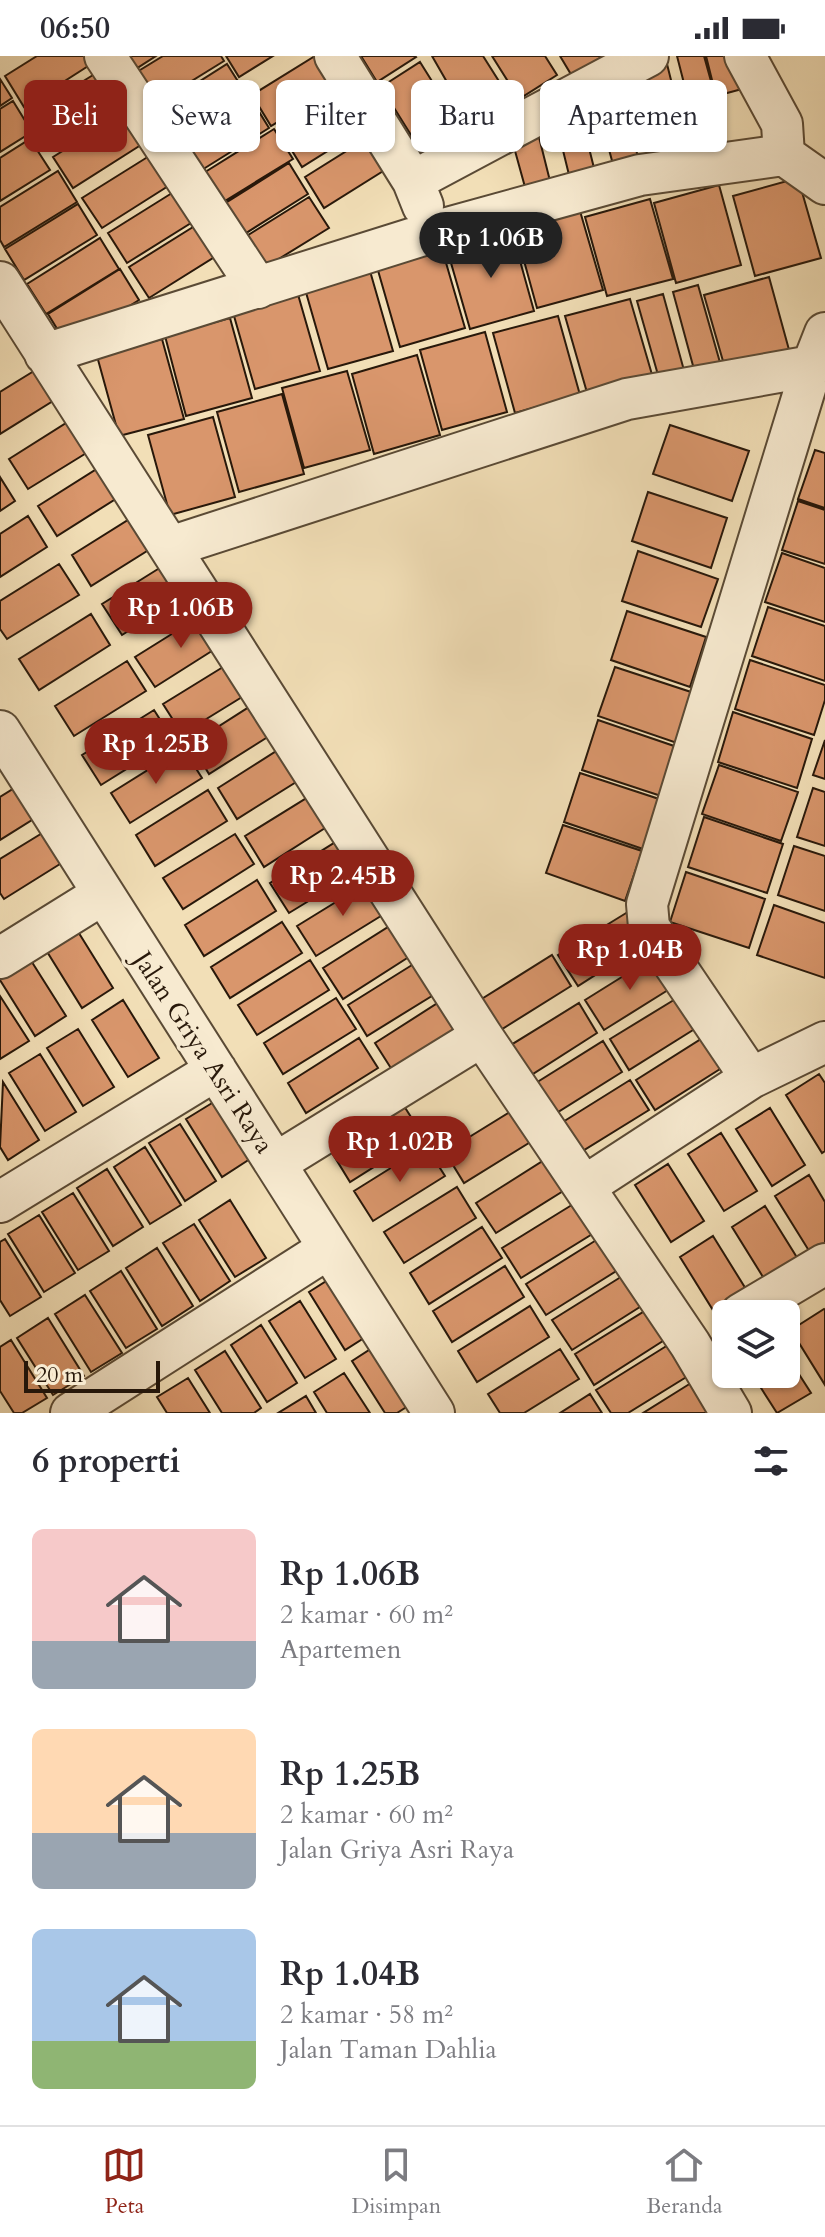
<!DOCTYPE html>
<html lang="id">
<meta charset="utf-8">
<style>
body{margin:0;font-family:Cardo,serif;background:#f7f7f7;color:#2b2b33;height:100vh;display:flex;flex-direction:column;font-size:30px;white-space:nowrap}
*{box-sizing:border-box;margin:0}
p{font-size:26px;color:#7c7c81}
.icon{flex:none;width:44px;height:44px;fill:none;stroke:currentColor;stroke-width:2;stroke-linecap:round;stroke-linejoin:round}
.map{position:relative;height:1357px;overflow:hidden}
.details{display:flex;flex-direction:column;background:#fff;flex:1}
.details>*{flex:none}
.guide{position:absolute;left:24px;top:24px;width:778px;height:72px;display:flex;gap:16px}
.fabs{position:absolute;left:712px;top:1244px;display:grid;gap:16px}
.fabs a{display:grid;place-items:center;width:88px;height:88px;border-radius:12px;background:#fff;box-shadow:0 2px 6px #0004;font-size:40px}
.scale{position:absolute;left:24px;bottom:20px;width:136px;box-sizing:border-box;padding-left:8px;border:4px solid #28180a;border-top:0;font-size:22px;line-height:28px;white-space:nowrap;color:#28180a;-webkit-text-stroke:6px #f7ead0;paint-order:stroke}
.price{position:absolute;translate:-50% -68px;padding:0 18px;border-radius:28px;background:#8f2418;color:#fff;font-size:26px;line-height:52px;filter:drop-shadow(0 2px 4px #0008)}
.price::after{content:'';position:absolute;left:50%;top:48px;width:24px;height:18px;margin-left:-12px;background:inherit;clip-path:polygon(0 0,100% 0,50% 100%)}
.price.active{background:#222;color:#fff}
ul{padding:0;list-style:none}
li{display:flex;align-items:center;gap:24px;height:200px;padding:0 32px}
li span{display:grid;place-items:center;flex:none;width:224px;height:160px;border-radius:12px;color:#555}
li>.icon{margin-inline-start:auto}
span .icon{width:96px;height:96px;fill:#fffc;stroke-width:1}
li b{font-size:34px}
h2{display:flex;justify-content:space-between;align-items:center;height:96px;padding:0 32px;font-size:34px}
.tag{padding:0 28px;border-radius:12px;background:#fff;box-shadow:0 2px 6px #0004;font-size:28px;line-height:72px}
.tag.active{background:#8f2418;color:#fff}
.status{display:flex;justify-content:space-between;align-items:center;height:56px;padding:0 40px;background:#fff;direction:ltr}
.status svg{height:22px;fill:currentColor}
.tab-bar{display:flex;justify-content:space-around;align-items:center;height:112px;border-top:2px solid #e1e1e2;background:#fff;font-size:22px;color:#7c7c81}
.tab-bar a{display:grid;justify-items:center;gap:4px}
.tab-bar .active{color:#8f2418}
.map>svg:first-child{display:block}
.building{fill:#d9966c;stroke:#28180a;stroke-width:2}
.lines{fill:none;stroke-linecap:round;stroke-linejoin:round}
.street-casing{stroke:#5a4a35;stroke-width:44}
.street{stroke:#f7ead0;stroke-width:40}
.labels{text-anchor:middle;stroke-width:7;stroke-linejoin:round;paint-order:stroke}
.street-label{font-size:26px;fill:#28180a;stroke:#f7ead0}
</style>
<div class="status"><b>06:50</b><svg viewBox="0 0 49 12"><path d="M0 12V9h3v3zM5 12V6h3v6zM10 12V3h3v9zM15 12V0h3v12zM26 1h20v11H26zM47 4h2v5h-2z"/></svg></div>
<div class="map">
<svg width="825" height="1357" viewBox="0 0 825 1357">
<rect width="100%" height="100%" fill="#f2dfb7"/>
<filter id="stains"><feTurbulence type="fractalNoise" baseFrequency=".0025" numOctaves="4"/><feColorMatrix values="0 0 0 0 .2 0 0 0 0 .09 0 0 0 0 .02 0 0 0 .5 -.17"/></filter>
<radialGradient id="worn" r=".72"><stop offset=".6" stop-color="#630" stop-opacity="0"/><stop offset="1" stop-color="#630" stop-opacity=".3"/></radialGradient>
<!-- building -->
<path class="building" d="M37 0H93L96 5 24 51 5 20Z
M121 0H156L131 16Z
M163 0H221L224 5 151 50 132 19Z
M226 0H273L239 21Z
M315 0H329L344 25 271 70 252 39Z
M361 0H415L416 1 377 26Z
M432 0H483L514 49 474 73Z
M492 0H545L557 19 519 43Z
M560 0H603L572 20Z
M665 0 677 48 652 55 639 6Z
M677 0H704L714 36 688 43Z
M706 0H733L742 33 716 40Z
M420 6 465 78 426 103 381 31Z
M227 8 246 38 174 83 156 53Z
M101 14 121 44 48 90 29 59Z
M0 23 12 42 0 50Z
M355 35 374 66 302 111 283 80Z
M250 41 269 72 197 117 177 87Z
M13 45 32 76 0 96V53Z
M716 48 728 96 703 103 690 55Z
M672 52 685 100 659 106 646 58Z
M125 56 144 87 73 132 53 101Z
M627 58 639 105 614 112 601 64Z
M583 68 595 116 570 123 558 74Z
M274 73 293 103 220 148 202 118Z
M377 76 396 107 324 152 305 121Z
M538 77 550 125 525 131 512 84Z
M30 83 50 114 0 145V102Z
M154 97 173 127 102 172 82 142Z
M289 107 308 138 235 184 216 153Z
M58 115 77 146 4 191 0 184V151Z
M798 122 821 202 755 220 733 140Z
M719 129 741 209 676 227 654 147Z
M180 132 199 162 127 207 108 177Z
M309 141 329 172 256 217 237 186Z
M650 143 673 223 607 240 585 161Z
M78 148 97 179 24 224 5 193Z
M580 155 603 234 537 252 515 172Z
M201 166 221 197 149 242 129 211Z
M512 176 534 255 470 273 447 193Z
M100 182 119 213 46 258 27 228Z
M442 193 465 272 400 291 377 211Z
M120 213 139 244 67 289 48 258Z
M370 215 393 295 328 313 305 233Z
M769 221 791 301 727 319 704 239Z
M698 229 721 310 695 317 673 236Z
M297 235 320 315 255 333 232 253Z
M663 238 685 318 660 326 637 245Z
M630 243 653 322 588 340 565 260Z
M558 260 580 339 515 357 493 277Z
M230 262 252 342 186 360 165 280Z
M485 276 507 356 442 374 420 294Z
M162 283 184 363 119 380 97 300Z
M417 299 440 379 374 398 352 318Z
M42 310 61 340 0 378V336Z
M347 315 370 394 304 412 282 332Z
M282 338 304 418 239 436 217 356Z
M82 357 101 388 28 433 9 403Z
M213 361 235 441 170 459 148 379Z
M670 369 749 395 732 445 653 418Z
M815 394 825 397V452L798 443Z
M111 404 130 434 57 480 38 450Z
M0 421 15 445 0 455Z
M648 436 727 462 711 512 632 485Z
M798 445 825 454V508L782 494Z
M144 454 163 485 91 530 72 499Z
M28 460 47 491 0 521V478Z
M638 495 718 523 701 571 622 545Z
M782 497 825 512V566L765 546Z
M174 503 194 534 122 579 102 548Z
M59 508 79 539 7 583 0 573V545Z
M768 551 825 570V625L752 600Z
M627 555 706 581 690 631 611 604Z
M207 556 226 586 155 631 135 601Z
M91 558 110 589 39 634 19 603Z
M236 603 255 633 182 678 163 648Z
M750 604 825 629V644L814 679 735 653Z
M127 605 146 635 74 680 55 650Z
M615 611 694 637 677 687 598 660Z
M263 642 282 672 209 718 191 688Z
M154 654 173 684 101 729 82 699Z
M733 656 812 683 797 732 718 706Z
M598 664 677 691 661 740 582 714Z
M825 684V723L813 719Z
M289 687 309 718 237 763 218 732Z
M183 692 202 722 130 767 111 737Z
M719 709 798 736 781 785 702 758Z
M580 717 659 743 643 793 564 766Z
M29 723 48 754 0 784V741Z
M813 732 825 736V790L797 781Z
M208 734 227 765 155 810 136 779Z
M318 735 336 765 264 811 245 780Z
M704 761 783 788 767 837 688 811Z
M57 768 76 798 4 843 0 837V803Z
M563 769 642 795 625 845 546 817Z
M235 778 254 808 183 853 163 822Z
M342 782 361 813 289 857 270 827Z
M794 790 825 800V855L778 839Z
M686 816 765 843 749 892 670 866Z
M257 824 276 855 204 900 185 869Z
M370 825 389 855 316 900 297 870Z
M774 849 825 867V922L757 899Z
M631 854 650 884 578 930 558 899Z
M282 866 302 897 230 942 211 911Z
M396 866 415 897 343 943 323 912Z
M77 874 113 932 82 952 46 894Z
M552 899 571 930 499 975 480 944Z
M657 899 676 929 604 974 585 944Z
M30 903 66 960 35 980 0 924Z
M310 904 329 934 257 979 238 949Z
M420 904 440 935 367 980 348 949Z
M682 939 701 969 629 1014 610 983Z
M0 940 29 985 0 1003Z
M447 941 466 972 394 1017 375 987Z
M336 942 356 973 283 1018 264 987Z
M123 944 159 1002 128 1021 92 964Z
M579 947 597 977 525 1023 506 992Z
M78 973 114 1031 83 1050 47 992Z
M709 978 728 1008 655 1054 636 1024Z
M359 982 378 1012 306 1057 288 1027Z
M603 985 622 1016 550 1061 531 1030Z
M40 998 76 1056 45 1075 9 1017Z
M819 1018 825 1027V1095L822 1097 786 1039Z
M630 1024 649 1054 576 1099 558 1069Z
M3 1026 39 1084 8 1104 0 1091Z
M217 1044 253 1101 222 1121 186 1063Z
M404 1050 423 1080 350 1126 331 1095Z
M518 1051 537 1082 464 1127 445 1096Z
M770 1052 805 1109 772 1130 736 1073Z
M180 1068 216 1125 185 1145 149 1087Z
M721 1077 757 1135 724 1155 688 1098Z
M426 1090 445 1120 373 1165 354 1135Z
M145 1091 181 1149 150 1168 114 1111Z
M549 1101 568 1132 496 1177 476 1147Z
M668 1108 704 1165 671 1186 635 1129Z
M107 1113 143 1171 113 1190 77 1132Z
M809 1119 825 1146V1190L811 1198 775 1140Z
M457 1131 476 1162 404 1207 384 1176Z
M73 1137 109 1195 78 1214 42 1156Z
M230 1144 266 1202 235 1221 199 1164Z
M575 1147 594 1177 521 1222 502 1192Z
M765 1150 801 1208 768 1229 732 1171Z
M39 1159 75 1217 44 1236 8 1178Z
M194 1168 230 1225 200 1245 163 1187Z
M482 1171 502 1202 429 1248 410 1217Z
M713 1180 749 1238 716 1259 680 1201Z
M5 1183 41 1241 10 1260 0 1244V1186Z
M598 1183 618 1214 546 1259 526 1228Z
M157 1192 193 1250 162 1270 126 1212Z
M505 1210 524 1241 452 1286 433 1255Z
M121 1215 157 1273 126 1292 90 1235Z
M339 1217 375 1275 345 1294 309 1236Z
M624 1219 643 1249 572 1294 552 1264Z
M85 1239 122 1297 91 1316 55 1258Z
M300 1245 336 1303 305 1322 269 1265Z
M530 1250 549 1281 477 1326 458 1295Z
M648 1253 666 1283 594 1329 575 1298Z
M824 1253 825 1254V1329L791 1274Z
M48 1262 84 1320 53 1339 17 1282Z
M261 1269 297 1327 267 1346 231 1289Z
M11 1284 47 1342 22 1357H14L0 1335V1291Z
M383 1285 419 1343 397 1357H385L352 1305Z
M668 1289 688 1320 628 1357H611L596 1334Z
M560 1293 579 1323 524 1357H500L488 1338Z
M225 1295 261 1352 254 1357H222L195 1314Z
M786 1298 811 1337 777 1357 752 1318H786Z
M344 1317 370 1357H327L314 1336Z
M188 1322 210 1357H167L157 1341Z
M691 1327 710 1357H643Z
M590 1338 602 1357H560Z
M306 1340 316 1357H278Z"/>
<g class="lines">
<!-- street casing -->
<g class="street-casing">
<path id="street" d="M105 0 258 232
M335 0 413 125 423 150
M745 0 782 68 784 99
M413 125 648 0
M0 226 482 980 690 1288 731 1357
M45 298 433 176 640 119 784 99 825 128
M170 491 627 343 812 310
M0 675 434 1357
M0 902 103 838
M751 1022 649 871 647 848 812 310 825 277
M276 1107 482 980
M585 1130 751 1022 825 986
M0 1146 216 1014
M741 1258 825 1208
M71 1357 329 1192"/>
</g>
<!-- street -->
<use href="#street" class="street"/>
</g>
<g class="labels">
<!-- street labels -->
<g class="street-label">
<text transform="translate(204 996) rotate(57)" y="9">Jalan Griya Asri Raya</text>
</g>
</g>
<rect width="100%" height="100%" filter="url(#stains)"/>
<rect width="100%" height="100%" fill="url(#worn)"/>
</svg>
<div class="fabs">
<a><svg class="icon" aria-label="layers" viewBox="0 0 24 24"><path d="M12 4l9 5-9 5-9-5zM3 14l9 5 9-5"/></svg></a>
</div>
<div class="scale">20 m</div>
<b class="price active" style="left:491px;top:224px">Rp 1.06B</b>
<b class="price" style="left:181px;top:594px">Rp 1.06B</b>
<b class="price" style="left:156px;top:730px">Rp 1.25B</b>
<b class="price" style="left:343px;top:862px">Rp 2.45B</b>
<b class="price" style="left:630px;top:936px">Rp 1.04B</b>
<b class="price" style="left:400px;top:1128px">Rp 1.02B</b>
<div class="guide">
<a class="tag active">Beli</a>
<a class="tag">Sewa</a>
<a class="tag">Filter</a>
<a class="tag">Baru</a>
<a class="tag">Apartemen</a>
</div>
</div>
<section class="details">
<h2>6 properti<svg class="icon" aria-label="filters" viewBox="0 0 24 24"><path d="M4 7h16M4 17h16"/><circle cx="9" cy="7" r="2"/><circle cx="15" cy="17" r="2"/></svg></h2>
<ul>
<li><span style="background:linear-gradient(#f6c9c9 70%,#9aa5b1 0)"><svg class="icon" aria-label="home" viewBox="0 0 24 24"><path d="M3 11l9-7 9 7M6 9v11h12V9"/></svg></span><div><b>Rp 1.06B</b><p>2 kamar · 60 m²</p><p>Apartemen</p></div></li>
<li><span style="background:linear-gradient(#ffd9b3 65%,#9aa5b1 0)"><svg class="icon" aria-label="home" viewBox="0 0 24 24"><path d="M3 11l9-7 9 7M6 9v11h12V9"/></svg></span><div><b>Rp 1.25B</b><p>2 kamar · 60 m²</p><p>Jalan Griya Asri Raya</p></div></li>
<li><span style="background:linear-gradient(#a9c7e8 70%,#8fb573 0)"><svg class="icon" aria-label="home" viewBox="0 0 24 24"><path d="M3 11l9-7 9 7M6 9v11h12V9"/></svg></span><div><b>Rp 1.04B</b><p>2 kamar · 58 m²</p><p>Jalan Taman Dahlia</p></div></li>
</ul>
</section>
<nav class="tab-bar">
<a class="active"><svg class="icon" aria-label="map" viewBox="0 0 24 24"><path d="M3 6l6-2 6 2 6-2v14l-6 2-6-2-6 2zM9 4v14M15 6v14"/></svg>Peta</a>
<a><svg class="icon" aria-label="saved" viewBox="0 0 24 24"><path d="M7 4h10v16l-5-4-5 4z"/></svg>Disimpan</a>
<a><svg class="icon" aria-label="home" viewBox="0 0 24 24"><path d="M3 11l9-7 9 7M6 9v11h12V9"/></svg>Beranda</a>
</nav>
